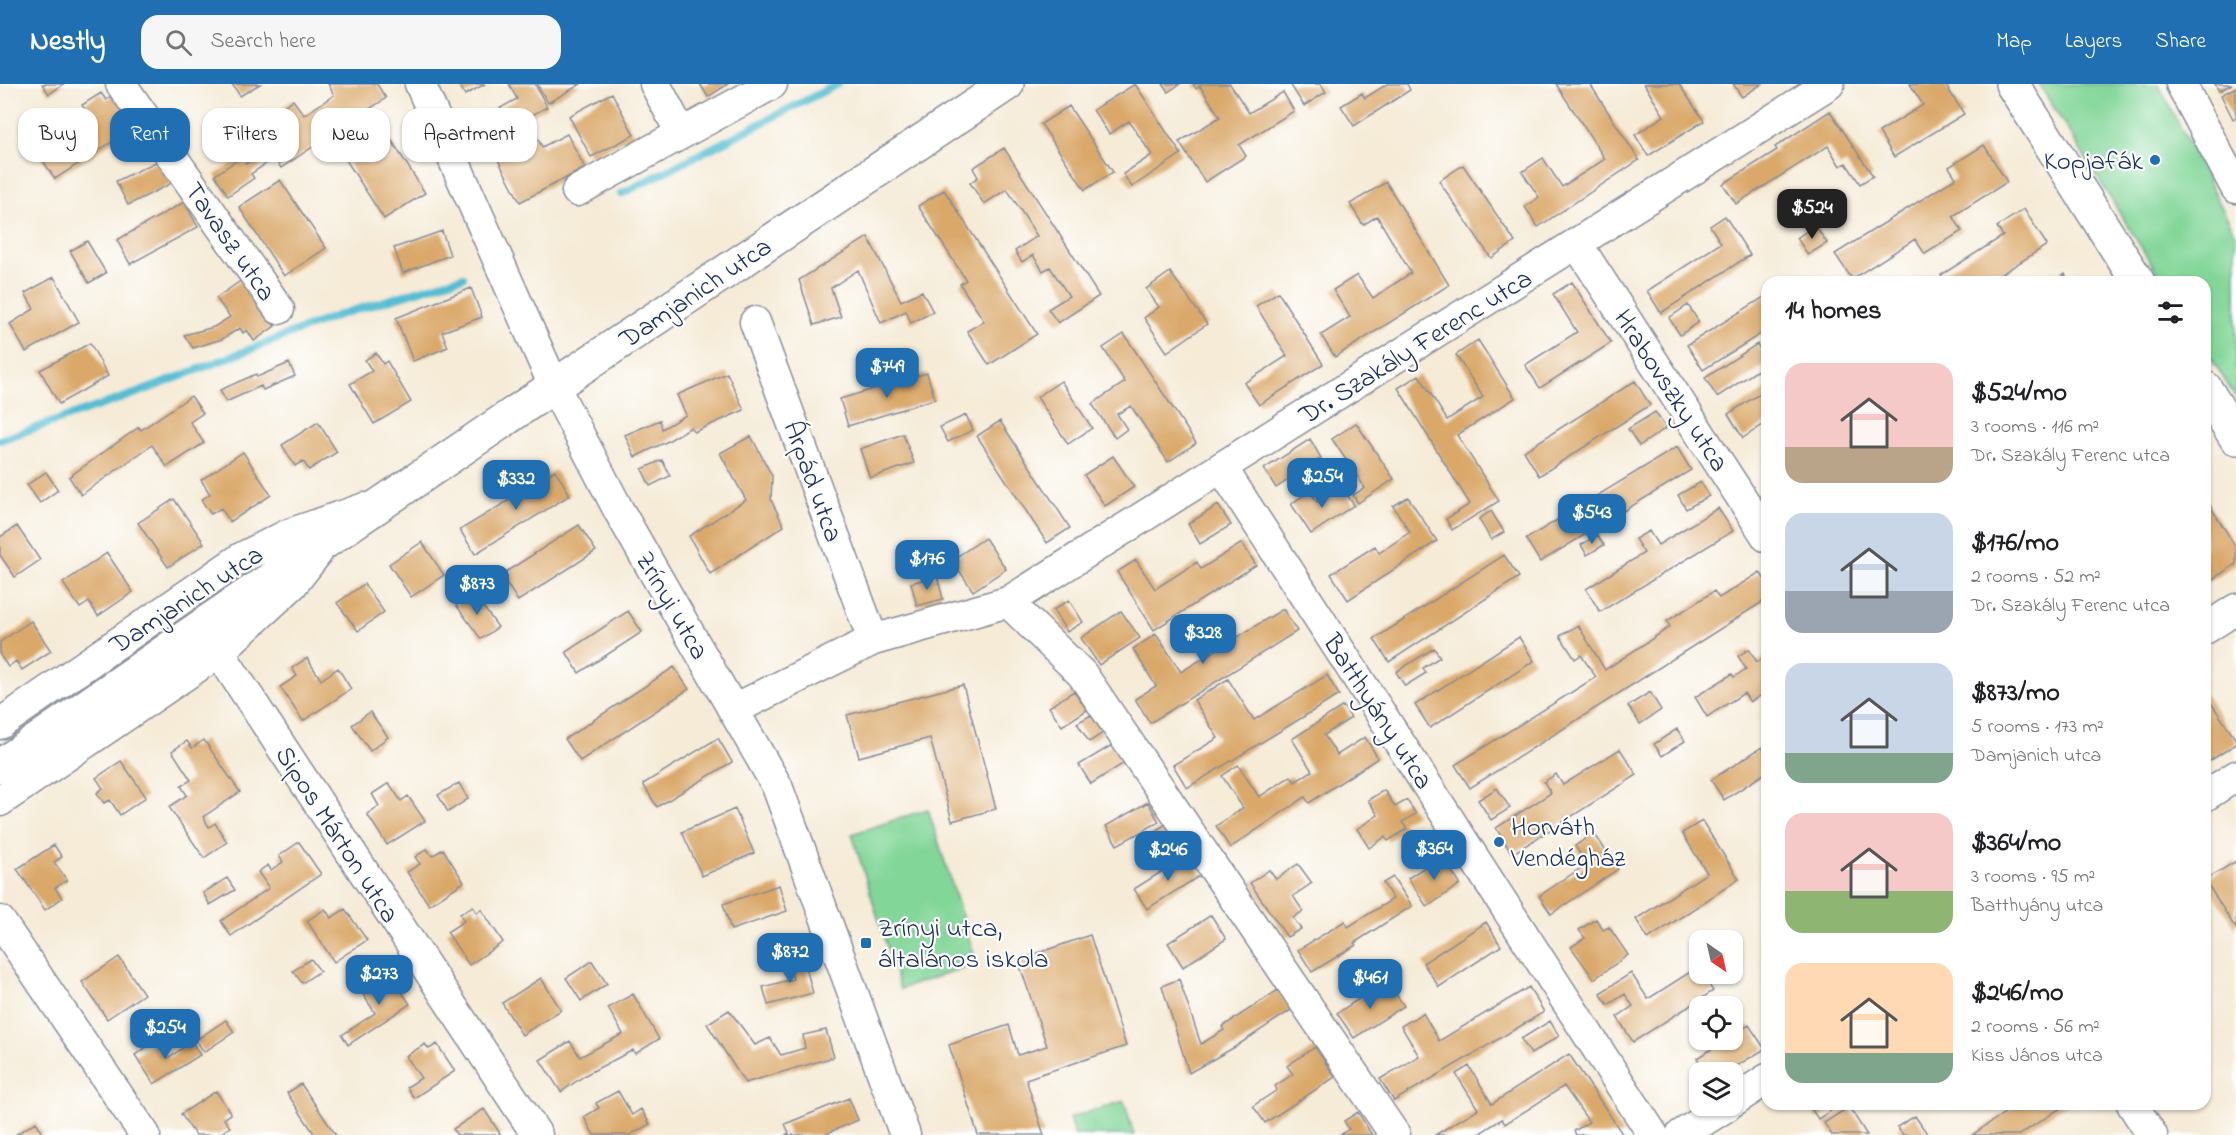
<!DOCTYPE html>
<meta charset="utf-8">
<style>
body{margin:0;font-family:"Indie Flower",sans-serif;background:#f6f6f6;color:#202124;height:100vh;display:flex;flex-direction:column;font-size:22px;white-space:nowrap}
*{box-sizing:border-box;margin:0}
p{font-size:20px;color:#757577}
.icon{flex:none;width:33px;height:33px;fill:none;stroke:currentColor;stroke-width:2;stroke-linecap:round;stroke-linejoin:round}
.map{position:relative;flex:1;overflow:hidden}
.sheet{position:absolute;left:1761px;top:192px;width:450px;height:834px;display:flex;flex-direction:column;background:#fff;border-radius:18px;box-shadow:0 2px 4px #0004}
.sheet>*{flex:none}
.top-card{position:absolute;left:18px;top:24px;width:570px;height:54px;display:flex;gap:12px}
.needle{width:39px;rotate:146deg}
.buttons{position:absolute;left:1689px;top:846px;display:grid;gap:12px}
.buttons a{display:grid;place-items:center;width:54px;height:54px;border-radius:12px;background:#fff;box-shadow:0 2px 4px #0004;font-size:30px}
.price{position:absolute;translate:-50% -51px;padding:0 14px;border-radius:12px;background:#1f6fb2;color:#fff;font-size:20px;line-height:39px;filter:drop-shadow(0 2px 3px #0008)}
.price::after{content:'';position:absolute;left:50%;top:36px;width:18px;height:14px;margin-left:-9px;background:inherit;clip-path:polygon(0 0,100% 0,50% 100%)}
.price.on{background:#222;color:#fff}
ul{padding:0;list-style:none}
li{display:flex;align-items:center;gap:18px;height:150px;padding:0 24px}
li span{display:grid;place-items:center;flex:none;width:168px;height:120px;border-radius:18px;color:#555}
li>.icon{margin-inline-start:auto}
span .icon{width:72px;height:72px;fill:#fffc;stroke-width:1}
li b{font-size:26px}
h2{display:flex;justify-content:space-between;align-items:center;height:72px;padding:0 24px;font-size:26px}
.chip{padding:0 21px;border-radius:18px;background:#fff;box-shadow:0 2px 4px #0004;font-size:21px;line-height:54px}
.chip.on{background:#1f6fb2;color:#fff}
header{display:flex;align-items:center;gap:36px;box-sizing:border-box;height:84px;padding:0 30px;background:#1f6fb2;color:#fff}
header strong{font-size:28px}
nav{display:flex;gap:33px;margin-inline-start:auto;font-size:21px}
.search{width:420px;height:54px;background:#f6f6f6;display:flex;align-items:center;gap:15px;box-sizing:border-box;padding:0 21px;border-radius:18px;color:#757577;font-size:22px}
.map>svg:first-child{display:block}
.green{fill:#82d698;stroke:#4e827b;stroke-width:1.5}
.lines{fill:none;stroke-linecap:round;stroke-linejoin:round}
.stream{stroke:#54bdd1;stroke-width:8}
.building{fill:#daa96b}
.minor-casing{stroke:#888d9a;stroke-width:33}
.tertiary-casing{stroke:#888d9a;stroke-width:36}
.secondary-casing{stroke:#888d9a;stroke-width:36}
.minor{stroke:#fff;stroke-width:30}
.tertiary{stroke:#fff;stroke-width:33}
.secondary{stroke:#fff;stroke-width:33}
.poi-dot{fill:#1f6fb2;stroke:#fff;stroke-width:2}
.labels{text-anchor:middle;stroke-width:4.5;stroke-linejoin:round;paint-order:stroke}
.poi-label{font-size:27px;fill:#1b2f5e;stroke:#fff;text-anchor:start}
.street-label{font-size:27px;fill:#1b2f5e;stroke:#fff}
</style>
<header>
<strong>Nestly</strong>
<div class="search"><svg class="icon" aria-label="search" viewBox="0 0 24 24"><circle cx="10" cy="10" r="6"/><path d="M15 15l6 6"/></svg>Search here</div>
<nav><a>Map</a><a>Layers</a><a>Share</a></nav>
</header>
<div class="map">
<svg width="2236" height="1051" viewBox="0 0 2236 1051">
<rect width="100%" height="100%" fill="#fff"/>
<filter id="ink" filterUnits="userSpaceOnUse"><feTurbulence type="fractalNoise" baseFrequency=".0167" numOctaves="2"/><feDisplacementMap in="SourceGraphic" scale="12" xChannelSelector="R" yChannelSelector="G"/><feConvolveMatrix kernelMatrix="1 2 1 2 8 2 1 2 1" color-interpolation-filters="sRGB"/></filter>
<filter id="wash" filterUnits="userSpaceOnUse"><feTurbulence type="fractalNoise" baseFrequency=".008" numOctaves="4" result="noise"/><feDisplacementMap in="SourceGraphic" scale="24" xChannelSelector="R" yChannelSelector="G"/><feGaussianBlur stdDeviation="1.35" result="paint"/><feColorMatrix in="noise" values="0 0 0 0 0 0 0 0 0 0 0 0 0 0 0 0 0 1.4 0 .05"/><feComposite in="paint" operator="in"/></filter>
<g filter="url(#wash)">
<rect width="100%" height="100%" fill="#f5ebd7"/>
<!-- green -->
<path class="green" d="M2039 0H2158L2236 151V314L2205 264V198H2163Z
M928 725 977 880 900 905 852 750Z
M1124 1017 1134 1051H1074L1069 1034Z"/>
<g class="lines">
<!-- stream -->
<path class="stream" d="M621 110 838 0
M0 356 140 308 339 231 463 193"/>
</g>
<g id="blocks">
<!-- building -->
<path class="building" d="M42 0H64L49 10Z
M232 0H260L240 12Z
M328 0H377L386 14 281 84 263 58 291 39 281 24 293 16 304 31 334 11Z
M459 0H485L465 11Z
M509 0H535L547 23 491 53 482 34 517 15Z
M537 0H581L548 19Z
M700 0H728L708 13Z
M1135 0 1181 70 1132 103 1123 90 1152 71 1129 37 1109 50 1093 26Z
M1163 0H1180L1168 8Z
M1193 0H1230L1249 29 1283 8 1294 27 1239 61 1246 72 1205 98 1179 58 1220 33 1200 2 1196 5Z
M1290 0H1321L1326 8 1304 22Z
M1387 0H1407L1410 6 1354 42 1341 22 1362 9 1365 14Z
M1556 0H1590L1639 76 1538 143 1525 123 1539 113 1522 88 1543 74 1562 103 1605 75Z
M1644 0H1679L1704 37 1648 72 1635 51 1664 32Z
M1733 0H1762L1742 13Z
M1910 0H1945L1964 30 1894 73 1879 48 1923 21Z
M2215 0H2232L2219 7Z
M2236 3V33L2233 35 2221 11Z
M117 8 138 41 55 95 41 74 94 39 82 21 101 9 106 16Z
M612 9 634 51 591 73 569 32Z
M1069 22 1113 88 1085 106 1041 40Z
M1830 27 1873 92 1860 100 1846 79 1840 82 1828 62 1736 120 1723 100 1777 66 1775 63Z
M387 49 425 109 384 135 346 76Z
M567 50 585 84 520 118 496 72 536 51 542 63Z
M1984 61 2007 98 1953 132 1962 147 1925 170 1915 155 1852 195 1835 170 1956 94 1949 83Z
M1004 64 1099 212 1058 239 1048 225 1069 212 1050 183 1043 187 1033 171 1022 178 1015 167 1037 152 1007 105 984 120 970 99 978 93 973 84Z
M261 70 267 79 251 90 254 94 228 112 215 91 242 73 246 80Z
M164 74 176 97 128 121 116 97Z
M1463 81 1515 158 1491 174 1439 97Z
M280 96 326 164 284 192 239 123Z
M1386 98 1449 201 1335 273 1321 251 1350 233 1333 206 1357 191 1373 214 1411 189 1377 132 1363 141 1350 120Z
M944 106 1037 250 989 281 967 247 984 237 960 200 966 196 918 122Z
M184 118 198 143 130 180 117 156Z
M2024 125 2047 161 1989 198H1941L1944 196 1941 191 2003 152 1997 143Z
M1725 132 1750 171 1661 229 1647 207 1721 159 1710 142Z
M1815 141 1827 159 1808 171 1797 154Z
M442 147 450 171 403 189 394 164Z
M868 153 901 217 922 207 933 228 911 239 906 227 881 239 858 186 831 204 841 233 814 241 799 196Z
M87 157 106 189 89 199 70 167Z
M1170 188 1207 240 1167 268 1144 234 1159 223 1146 205Z
M2065 190 2069 198H2052Z
M54 193 79 238 26 268 10 240 34 225 25 209Z
M242 196 275 242 254 257 247 246 243 249 240 244 222 255 193 264 184 251 214 243 230 233 216 214Z
M1572 198 1611 259 1540 304 1525 281 1577 248 1553 210Z
M471 204 482 233 442 248 448 263 413 277 396 234Z
M1278 208 1323 280 1259 321 1244 299 1287 272 1256 222Z
M1767 211V246L1703 286 1687 261Z
M1688 221 1699 238 1680 251 1669 234Z
M1124 250 1196 359 1168 378 1131 322 1117 330 1127 345 1115 354 1092 320 1125 298 1103 264Z
M1478 256 1515 314 1457 351 1499 417 1452 446 1446 435 1470 420 1398 304 1419 291 1447 336 1483 313 1456 271Z
M90 259 108 292 59 320 40 286Z
M1757 260 1767 276V280L1717 313 1705 294Z
M376 269 383 280 387 277 411 318 374 340 350 300 372 287 365 276Z
M289 279 295 292 263 306 261 302 226 318 220 306 256 290 257 293Z
M727 289 744 326 694 348 691 343 668 357 635 373 625 351 660 336 662 345 686 331 677 311Z
M927 289 935 315 848 342 840 315Z
M1061 297 1092 344 1068 360 1037 313Z
M1635 297 1650 321 1539 392 1524 367Z
M1767 305V338L1743 354 1728 330Z
M191 312 203 329 190 338 204 359 167 383 152 361 81 411 69 393 139 343 141 346Z
M1655 328 1666 344 1639 362 1628 345Z
M966 331 973 346 948 358 940 343Z
M1000 337 1070 444 1047 459 977 352Z
M318 338 337 368 309 386 303 377 295 382 282 361Z
M1356 339 1394 395 1358 419 1353 411 1365 404 1332 355Z
M903 350 914 379 870 394 860 365Z
M751 352 772 392 771 416 784 442 710 490 689 452 746 416 720 369Z
M1310 355 1321 374 1276 404 1264 385Z
M1677 363 1691 386 1540 478 1526 455Z
M243 368 271 411 230 438 221 424 211 430 201 416 210 410 201 396Z
M1113 372 1134 403 1105 422 1084 391Z
M662 376 670 392 650 402 642 385Z
M555 386 570 411 475 470 460 446 526 406 520 397 532 390 537 397Z
M46 388 58 406 40 419 27 401Z
M1701 398 1709 412 1686 425 1678 411Z
M1341 402 1354 421 1311 450 1291 420 1310 407 1317 418Z
M1408 413 1437 457 1348 516 1331 490 1375 462 1379 469 1410 448 1393 422Z
M2205 414 2236 463V480L2205 500Z
M174 415 204 459 168 483 138 439Z
M1218 421 1231 441 1200 460 1188 440Z
M1718 424 1733 447 1600 528 1586 505 1644 469 1635 455 1649 447 1658 461Z
M1491 427 1504 448 1491 456 1479 435Z
M579 441 596 467 518 517 501 491Z
M17 442 40 476 15 493 0 471V453Z
M1597 451 1604 461 1587 471 1581 461Z
M985 454 1006 485 973 507 952 476Z
M422 458 444 491 411 513 389 480Z
M1242 459 1256 481 1154 546 1117 488 1136 476 1155 505 1197 478 1201 485Z
M107 469 133 508 98 532 89 518 80 524 63 499Z
M1504 471 1519 493 1389 578 1374 555Z
M1760 488 1767 499V515L1470 704 1455 681 1596 593 1581 571 1575 575 1560 552 1578 541 1605 586 1670 543 1667 537 1714 507 1719 514Z
M937 492 943 515 917 522 911 499Z
M364 500 384 528 358 547 337 519Z
M473 509 498 543 481 555 456 521Z
M1069 516 1083 538 1067 548 1053 526Z
M1283 525 1297 547 1150 639 1135 615 1156 602 1133 565 1156 550 1181 588Z
M628 527 642 548 579 589 566 568Z
M1121 527 1140 554 1099 581 1081 554Z
M31 537 51 567 22 586 16 577 8 583 0 571V558Z
M1519 553 1534 577 1430 644 1415 621Z
M1434 564 1440 573 1423 584 1426 589 1405 602 1396 588Z
M1749 565 1757 578 1767 572V608L1750 618 1744 609 1707 633 1695 613 1732 590 1734 593 1746 585 1738 572Z
M307 574 321 596 338 584 351 605 303 637 280 603 297 592 292 584Z
M674 583 689 605 580 677 565 655Z
M1327 591 1339 611 1187 704 1173 681 1218 654 1194 616 1228 595 1254 636Z
M963 601 996 725 952 737 930 654 859 673 847 631Z
M1074 607 1087 626 1062 642 1049 623Z
M1650 608 1661 626 1640 640 1628 622Z
M2205 610 2236 656V660L2205 680Z
M1343 622 1351 634 1324 651 1337 671 1365 653 1378 674 1309 719 1305 713 1230 764 1216 742 1243 724 1222 692 1238 681 1259 713 1291 692 1295 698 1312 687 1292 655Z
M370 628 388 653 370 667 352 641Z
M1091 631 1103 649 1089 658 1077 639Z
M1677 645 1685 657 1662 672 1654 660Z
M718 654 732 678 657 723 643 700Z
M204 656 240 708 203 733 209 743 215 739 227 758 204 774 169 723 187 711 181 702 191 696 172 667 187 657 192 664Z
M1112 661 1124 679 1091 700 1079 681Z
M1762 663 1767 670V688L1724 716 1711 696Z
M1620 665 1637 691 1512 770 1496 744 1551 709 1544 698 1556 690 1563 701Z
M121 677 146 713 120 731 110 716 104 719 97 709 103 704 96 694Z
M389 699 401 717 408 712 425 737 387 761 367 730 379 722 372 710Z
M459 699 468 715 448 728 438 711Z
M1497 704 1510 724 1491 736 1478 716Z
M1384 706 1395 723 1407 716 1416 730 1402 738 1407 745 1388 757 1385 753 1369 764 1357 745 1378 731 1368 716Z
M1148 718 1159 738 1117 761 1106 742Z
M735 725 754 769 702 792 682 748Z
M1702 737 1739 795 1648 855 1636 835 1707 789 1682 749Z
M1166 740 1177 757 1152 773 1141 756Z
M1594 749 1618 785 1551 830 1539 812 1587 780 1575 762Z
M299 758 321 790 231 852 221 837 269 804 258 788 268 781 271 786 283 778 279 772Z
M54 761 62 773 54 778 67 796 55 804 62 814 45 826 17 785Z
M427 765 432 772 443 765 464 798 429 821 407 788 420 780 415 773Z
M1188 771 1201 791 1147 825 1134 805Z
M1442 772 1460 800 1427 823 1408 794Z
M2236 777V845L2205 796Z
M1298 780 1312 799 1293 812 1303 827 1293 834 1301 845 1287 853 1250 799 1269 786 1276 795Z
M1393 793 1412 822 1354 859 1356 861 1312 888 1298 866 1345 837 1348 843 1393 815 1383 799Z
M227 794 235 806 210 821 203 809Z
M779 801 787 827 731 846 723 820Z
M473 822 477 829 481 825 503 858 469 881 447 848 464 837 460 830Z
M325 825 331 834 345 825 367 856 334 878 307 837Z
M1211 831 1226 855 1183 883 1168 859Z
M1596 835 1603 846 1609 843 1628 871 1594 895 1571 863 1585 854 1579 846Z
M1486 838 1501 862 1439 903 1423 879Z
M1090 851 1126 962 1026 995 1044 1051H978L949 961 1009 941 1018 971 1047 962 1018 876Z
M119 873 144 910 107 935 82 898Z
M803 873 813 909 768 921 763 903 793 895 788 877Z
M311 875 320 887 302 899 293 887Z
M592 877 607 900 581 917 566 894Z
M1698 883 1700 890H1702L1713 907 1633 958 1617 933 1633 922 1625 910 1608 921 1600 909 1631 889 1648 915Z
M389 889 410 920 348 961 342 951 375 929 361 907Z
M541 894 561 926 522 951 502 919Z
M1179 895 1201 960 1224 946 1222 943 1278 906 1291 926 1235 963 1189 989 1162 902Z
M1387 897 1404 922 1354 954 1337 929Z
M1529 903 1544 928 1394 1017 1380 995 1419 972 1401 942 1423 929 1439 957Z
M633 910 659 955 635 970 633 966 587 990 561 1008 540 976 570 957 580 973 623 950 608 924Z
M729 926 755 961 770 954 781 971 805 964 803 951 826 946 834 973 745 999 707 940Z
M226 936 234 948 204 968 196 956Z
M1550 937 1559 952 1531 970 1521 955Z
M1749 941 1765 965 1726 988H1706L1697 974 1726 956H1732V951Z
M157 956 168 974 192 958 200 971 154 1000 135 971Z
M425 960 429 965 437 960 455 987 414 1014 407 1003 421 994 406 972Z
M1315 963 1335 993 1265 1039 1253 1022 1277 1006 1275 1002 1293 990 1287 982Z
M1569 970 1623 1051H1576L1574 1047 1589 1038 1564 1002 1505 1040 1502 1035 1477 1051H1435L1478 1025 1456 990 1469 982 1492 1020Z
M301 1000 336 1051H315L287 1009Z
M216 1007 231 1030 224 1035 230 1043 218 1051H195L181 1030Z
M618 1007 632 1031 641 1025 650 1040 630 1051H594L584 1033 599 1024 596 1019Z
M849 1014 858 1036 823 1051H785L789 1049 785 1040Z
M1808 1020H1842L1818 1035Z
M2018 1020H2067L2019 1051H1972Z
M1849 1023 1867 1051H1832L1824 1039Z
M484 1025 501 1051H457L453 1045Z
M1358 1028 1372 1051H1340L1349 1045 1344 1037Z
M1915 1032 1928 1051H1903L1897 1043Z
M36 1038 44 1051H15Z"/>
</g>
</g>
<g filter="url(#ink)">
<use href="#blocks" fill-opacity="0" stroke="#888d9a" stroke-width="1.5"/>
<g class="lines">
<!-- minor casing -->
<g class="minor-casing">
<path id="minor" d="M121 0 279 225
M420 0 554 302 619 427 777 702 905 1051
M655 0 681 49
M2181 0 2236 104
M577 107 772 0
M1577 160 1767 453
M755 238 873 556
M1222 384 1653 1051
M1008 518 1082 590 1395 1051
M2205 545 2236 525
M219 568 537 1051
M733 626 873 556 1008 518 1829 0
M0 640 241 474 289 450 365 424
M2205 712 2236 692
M0 717 219 568 292 501 317 469
M0 837 145 1051
M1732 1018 1767 995
M2132 1020 2152 1051
M1681 1051 1727 1022"/>
</g>
<!-- tertiary casing -->
<g class="tertiary-casing">
<path id="tertiary" d="M2012 0 2138 198
M2205 304 2236 354
M209 537 554 302 1007 0"/>
</g>
<!-- secondary casing -->
<g class="secondary-casing">
<path id="secondary" d="M0 682 209 537"/>
</g>
<!-- minor -->
<use href="#minor" class="minor"/>
<!-- tertiary -->
<use href="#tertiary" class="tertiary"/>
<!-- secondary -->
<use href="#secondary" class="secondary"/>
</g>
</g>
<!-- markers -->
<g class="poi-dot">
<circle cx="2155" cy="76" r="6"/>
<circle cx="1499" cy="758" r="6"/>
<rect x="860" y="853" width="12" height="12" rx="3"/>
</g>
<g class="labels">
<!-- poi labels -->
<g class="poi-label">
<text x="2143" y="85" text-anchor="end">Kopjafák</text>
<text x="1511" y="751">Horváth<tspan x="1511" dy="31">Vendégház</tspan></text>
<text x="878" y="852">Zrínyi utca,<tspan x="878" dy="31">általános iskola</tspan></text>
</g>
<!-- street labels -->
<g class="street-label">
<text transform="translate(231 157) rotate(55)" y="9">Tavasz utca</text>
<text transform="translate(695 208) rotate(-34)" y="9">Damjanich utca</text>
<text transform="translate(1415 262) rotate(-32)" y="9">Dr. Szakály Ferenc utca</text>
<text transform="translate(1672 306) rotate(57)" y="9">Hrabovszky utca</text>
<text transform="translate(814 397) rotate(70)" y="9">Árpád utca</text>
<text transform="translate(186 515) rotate(-33)" y="9">Damjanich utca</text>
<text transform="translate(673 521) rotate(60)" y="9">Zrínyi utca</text>
<text transform="translate(1379 627) rotate(57)" y="9">Batthyány utca</text>
<text transform="translate(338 750) rotate(57)" y="9">Sipos Márton utca</text>
</g>
</g>
</svg>
<div class="buttons">
<a><svg class="needle" viewBox="-14 -14 28 28"><path d="M0-13l5 13h-10z" fill="#e53935"/><path d="M0 13l5-13h-10z" fill="#757577"/></svg></a>
<a><svg class="icon" aria-label="locate" viewBox="0 0 24 24"><circle cx="12" cy="12" r="6"/><path d="M12 2v4M12 18v4M2 12h4M18 12h4"/></svg></a>
<a><svg class="icon" aria-label="layers" viewBox="0 0 24 24"><path d="M12 4l9 5-9 5-9-5zM3 14l9 5 9-5"/></svg></a>
</div>
<b class="price on" style="left:1812px;top:156px">$524</b>
<b class="price" style="left:887px;top:315px">$749</b>
<b class="price" style="left:1322px;top:425px">$254</b>
<b class="price" style="left:516px;top:427px">$332</b>
<b class="price" style="left:1592px;top:461px">$543</b>
<b class="price" style="left:927px;top:507px">$176</b>
<b class="price" style="left:477px;top:532px">$873</b>
<b class="price" style="left:1203px;top:581px">$328</b>
<b class="price" style="left:1434px;top:797px">$364</b>
<b class="price" style="left:1168px;top:798px">$246</b>
<b class="price" style="left:790px;top:900px">$872</b>
<b class="price" style="left:379px;top:922px">$273</b>
<b class="price" style="left:1370px;top:926px">$461</b>
<b class="price" style="left:165px;top:976px">$254</b>
<div class="top-card">
<a class="chip">Buy</a>
<a class="chip on">Rent</a>
<a class="chip">Filters</a>
<a class="chip">New</a>
<a class="chip">Apartment</a>
</div>
<section class="sheet">
<h2>14 homes<svg class="icon" aria-label="filters" viewBox="0 0 24 24"><path d="M4 7h16M4 17h16"/><circle cx="9" cy="7" r="2"/><circle cx="15" cy="17" r="2"/></svg></h2>
<ul>
<li><span style="background:linear-gradient(#f6c9c9 70%,#b9a48a 0)"><svg class="icon" aria-label="home" viewBox="0 0 24 24"><path d="M3 11l9-7 9 7M6 9v11h12V9"/></svg></span><div><b>$524/mo</b><p>3 rooms · 116 m²</p><p>Dr. Szakály Ferenc utca</p></div></li>
<li><span style="background:linear-gradient(#c9d6e8 65%,#9aa5b1 0)"><svg class="icon" aria-label="home" viewBox="0 0 24 24"><path d="M3 11l9-7 9 7M6 9v11h12V9"/></svg></span><div><b>$176/mo</b><p>2 rooms · 52 m²</p><p>Dr. Szakály Ferenc utca</p></div></li>
<li><span style="background:linear-gradient(#c9d6e8 75%,#7fa58c 0)"><svg class="icon" aria-label="home" viewBox="0 0 24 24"><path d="M3 11l9-7 9 7M6 9v11h12V9"/></svg></span><div><b>$873/mo</b><p>5 rooms · 173 m²</p><p>Damjanich utca</p></div></li>
<li><span style="background:linear-gradient(#f6c9c9 65%,#8fb573 0)"><svg class="icon" aria-label="home" viewBox="0 0 24 24"><path d="M3 11l9-7 9 7M6 9v11h12V9"/></svg></span><div><b>$364/mo</b><p>3 rooms · 95 m²</p><p>Batthyány utca</p></div></li>
<li><span style="background:linear-gradient(#ffd9b3 75%,#7fa58c 0)"><svg class="icon" aria-label="home" viewBox="0 0 24 24"><path d="M3 11l9-7 9 7M6 9v11h12V9"/></svg></span><div><b>$246/mo</b><p>2 rooms · 56 m²</p><p>Kiss János utca</p></div></li>
</ul>
</section>
</div>
